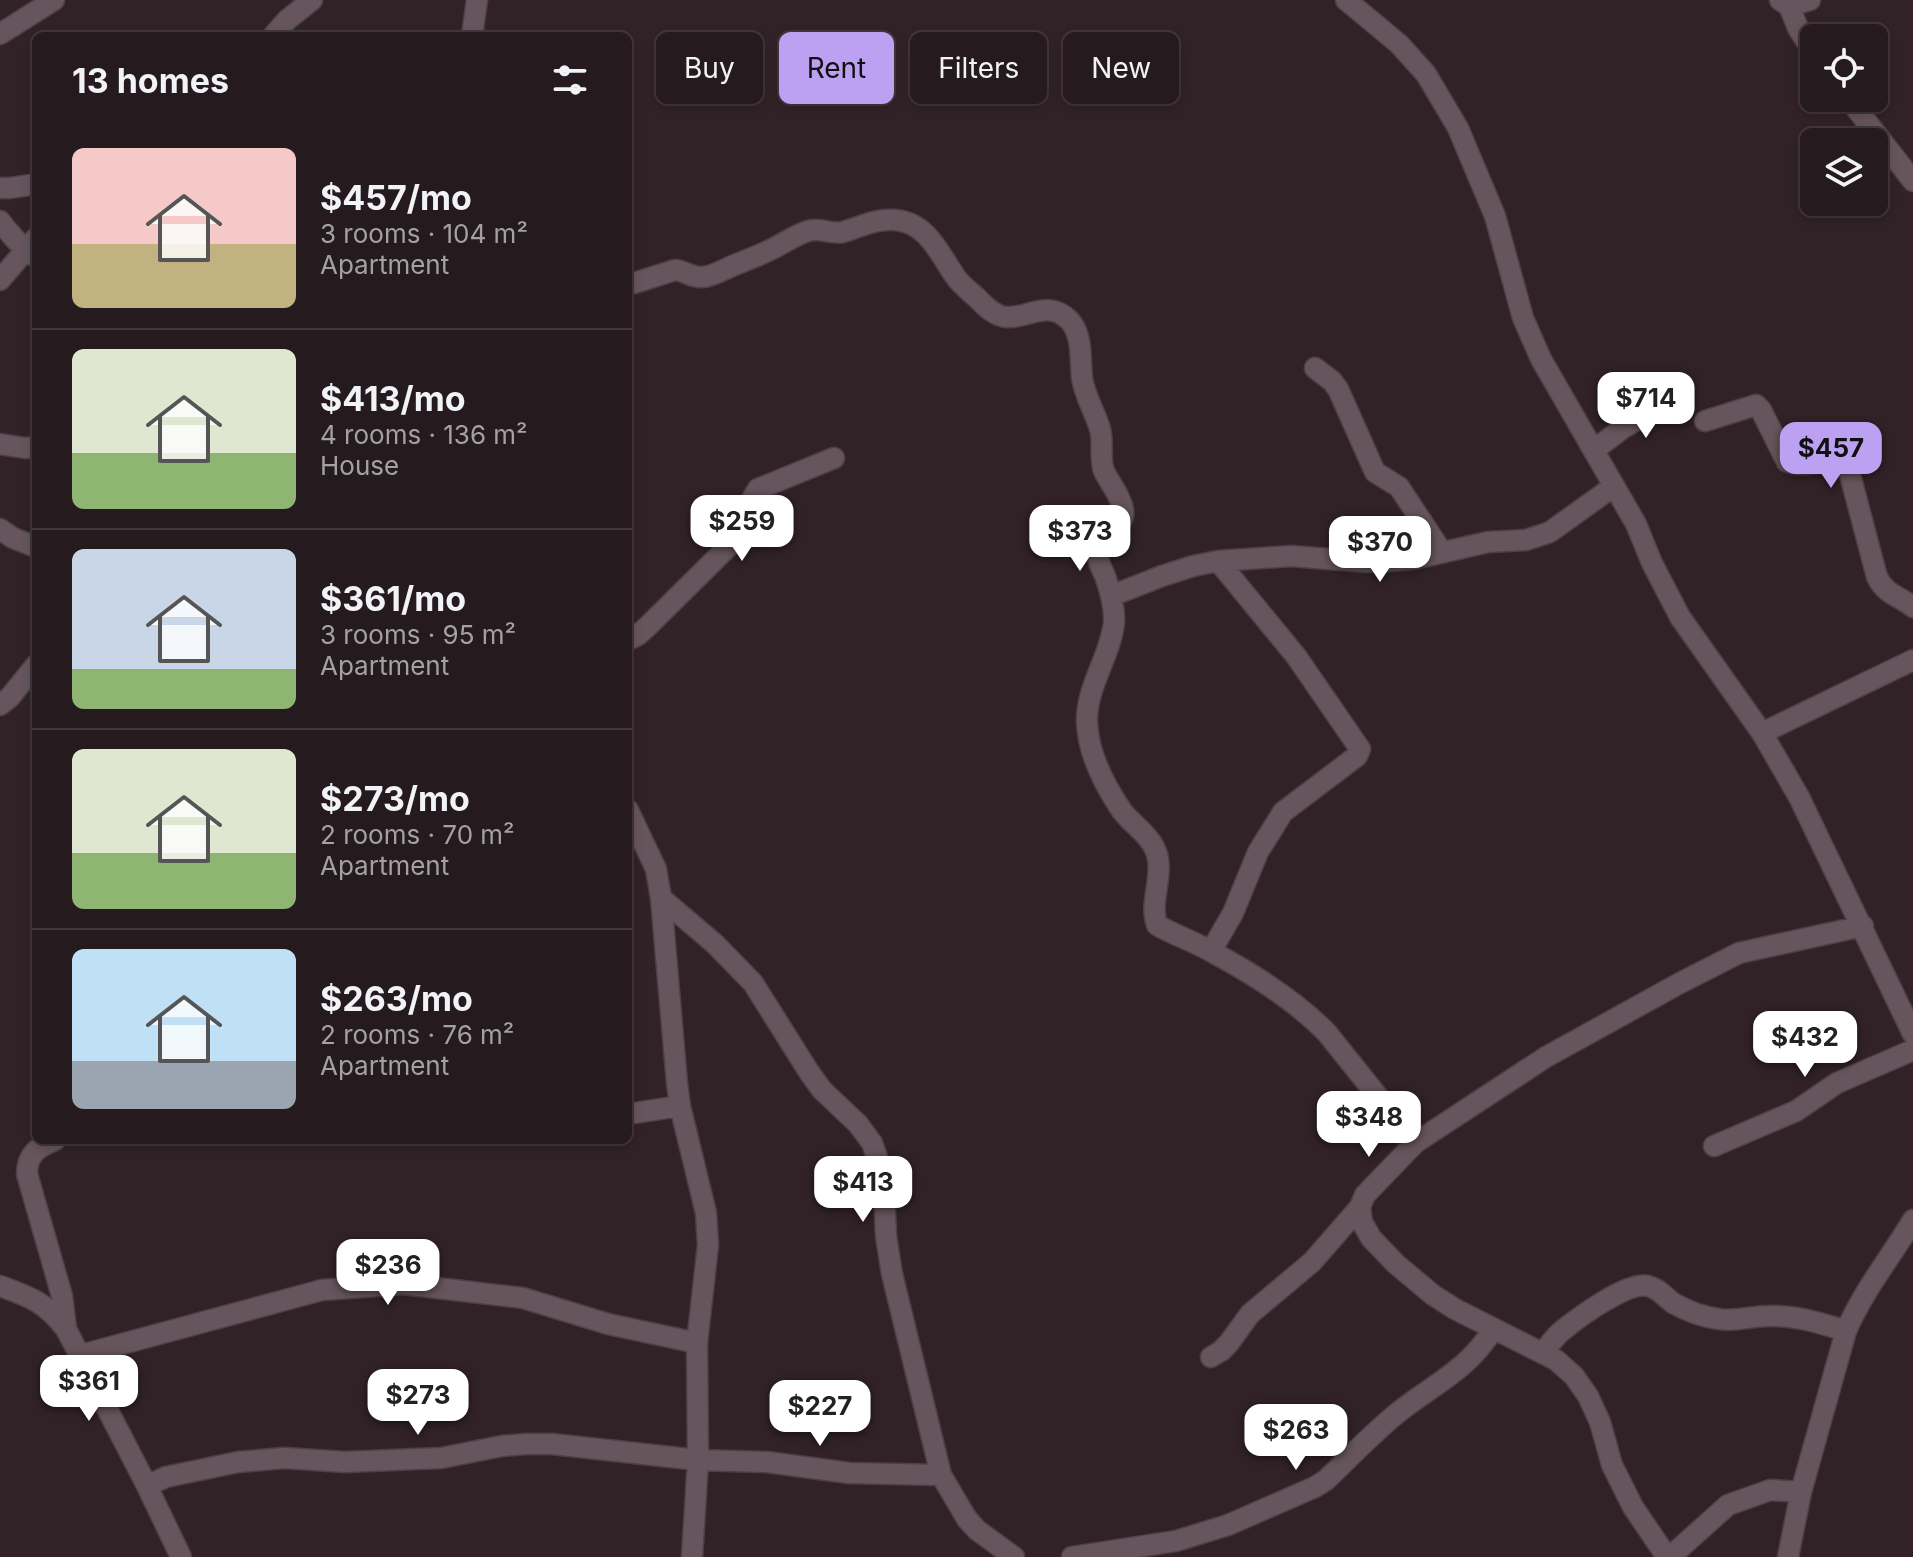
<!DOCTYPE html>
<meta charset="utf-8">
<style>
body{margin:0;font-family:Inter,sans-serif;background:#2d2327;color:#f1f3f6;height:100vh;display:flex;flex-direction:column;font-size:30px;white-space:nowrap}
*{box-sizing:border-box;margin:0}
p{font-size:26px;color:#a3a1a4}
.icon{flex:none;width:44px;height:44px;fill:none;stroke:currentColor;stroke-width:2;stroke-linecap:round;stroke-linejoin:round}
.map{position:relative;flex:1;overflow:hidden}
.drawer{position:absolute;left:32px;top:32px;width:600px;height:1112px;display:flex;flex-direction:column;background:#251a1e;border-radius:12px;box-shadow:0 4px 12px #0003,0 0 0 2px #42383c}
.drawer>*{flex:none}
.hud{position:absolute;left:656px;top:32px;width:760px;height:72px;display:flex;gap:16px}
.controls{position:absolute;left:1800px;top:24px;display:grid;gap:16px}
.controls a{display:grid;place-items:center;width:88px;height:88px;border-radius:12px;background:#251a1e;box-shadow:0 4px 12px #0003,0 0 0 2px #42383c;font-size:40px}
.price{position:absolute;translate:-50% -68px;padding:0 18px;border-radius:16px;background:#fff;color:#222;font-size:26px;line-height:52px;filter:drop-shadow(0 2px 4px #0008)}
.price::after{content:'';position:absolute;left:50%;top:48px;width:24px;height:18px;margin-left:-12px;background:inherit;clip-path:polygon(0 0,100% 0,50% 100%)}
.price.on{background:#bca0f2;color:#111}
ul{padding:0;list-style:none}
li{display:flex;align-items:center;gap:24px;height:200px;padding:0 40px}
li+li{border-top:2px solid #42383c}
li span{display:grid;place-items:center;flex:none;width:224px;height:160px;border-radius:12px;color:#555}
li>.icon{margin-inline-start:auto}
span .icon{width:96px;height:96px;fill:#fffc;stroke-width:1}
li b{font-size:34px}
h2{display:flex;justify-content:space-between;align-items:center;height:96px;padding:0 40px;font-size:34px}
.pill{padding:0 28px;border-radius:12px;background:#251a1e;box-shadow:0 4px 12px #0003,0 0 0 2px #42383c;font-size:28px;line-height:72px}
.pill.on{background:#bca0f2;color:#111}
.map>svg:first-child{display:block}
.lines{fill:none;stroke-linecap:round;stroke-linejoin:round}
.street-casing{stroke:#4c4045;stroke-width:23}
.street{stroke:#66555c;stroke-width:20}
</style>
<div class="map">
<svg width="1913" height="1557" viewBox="0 0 1913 1557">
<rect width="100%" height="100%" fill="#312228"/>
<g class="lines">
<!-- street casing -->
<g class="street-casing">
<path id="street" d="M1346 0 1399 44 1426 74 1458 128 1495 216 1523 318 1541 359 1636 524 1652 563 1680 617 1762 733 1799 797 1913 1034
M1780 0 1789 6 1798 28 1814 53
M1789 6 1810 0
M0 34 54 0
M273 36 287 20 312 0
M472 36 477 0
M1848 98 1913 181
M0 188H10L36 184
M0 221C11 235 21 247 36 257
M0 280 36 238
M628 285 675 270C685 271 692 278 703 277 713 276 723 270 732 266 744 261 758 256 770 250 783 244 795 235 808 231 821 227 831 235 843 232 860 227 877 218 896 220 927 223 939 253 955 276 960 284 968 290 976 297 984 305 994 316 1006 317 1026 319 1048 299 1069 320 1083 334 1080 360 1082 378 1085 397 1095 412 1100 429 1104 443 1099 458 1104 471 1110 484 1120 494 1123 509 1127 530 1098 534 1098 553 1097 561 1102 569 1105 576 1110 590 1115 607 1114 623 1110 657 1086 687 1087 722 1088 753 1105 786 1122 811 1132 824 1147 833 1154 847 1167 872 1148 900 1157 925 1176 936 1196 942 1214 953 1255 975 1295 1000 1327 1033L1415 1143
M1315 368 1332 381 1338 389 1375 472 1399 487 1442 552
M1705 421 1756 405 1761 410 1787 462C1806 469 1826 457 1845 464L1849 471 1877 577C1886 595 1898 595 1913 607
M0 444 25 448 36 447
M1594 450 1623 428 1677 398
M0 529 13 538 36 547
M1111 596 1162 576 1193 566 1218 561 1291 556 1367 562 1390 561 1414 559 1488 542 1526 540 1550 532 1614 486
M628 640 638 635 648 626 750 525 757 514 753 497 758 489 834 458
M0 705 10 697 36 665
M1762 733 1913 660
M628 810 656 869 661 898 677 1083 680 1106 706 1213 708 1245 697 1343 698 1460 692 1557
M661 898 715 944 753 983 809 1072 822 1090 858 1124 872 1143 880 1166 884 1192 886 1236 892 1274 941 1475 967 1519 977 1530 1014 1557
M1211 951 1233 913 1258 852 1283 812 1357 756 1360 749 1296 656 1218 561
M628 1114 680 1106
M55 1140C38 1147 27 1154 27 1174L62 1296 66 1328
M1714 1146 1796 1111 1837 1083 1913 1050
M0 1286C31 1297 46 1303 66 1329L147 1486 181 1557
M1543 1353C1549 1345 1555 1336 1563 1330 1579 1317 1628 1281 1648 1286 1658 1288 1665 1297 1673 1303 1687 1311 1703 1317 1719 1319 1736 1322 1751 1316 1768 1316 1795 1315 1820 1323 1846 1331
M81 1355 322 1290 403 1284 523 1298 608 1324 697 1343
M1211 1357 1221 1351 1229 1343 1250 1314 1312 1262 1360 1207
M147 1486 166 1477 238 1462 285 1458 345 1462 441 1458 502 1446 526 1444H552L698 1460 767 1462 849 1473 941 1475
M1072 1557 1176 1541 1228 1525 1315 1487 1326 1480C1349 1458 1371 1435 1395 1415 1430 1386 1469 1370 1493 1329
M1667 1557 1633 1507 1612 1465 1600 1422 1588 1396 1574 1376 1556 1360 1455 1309 1433 1295 1396 1264 1371 1238 1362 1222 1360 1207 1365 1195 1415 1143 1546 1057 1680 983 1739 953 1863 926
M1670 1557 1728 1505 1770 1490 1801 1492
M1788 1557 1801 1492 1846 1331C1863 1291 1891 1257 1913 1220"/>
</g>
<!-- street -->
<use href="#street" class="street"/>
</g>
</svg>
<div class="controls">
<a><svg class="icon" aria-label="locate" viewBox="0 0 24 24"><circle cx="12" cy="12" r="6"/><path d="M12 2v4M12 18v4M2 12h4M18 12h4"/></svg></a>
<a><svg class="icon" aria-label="layers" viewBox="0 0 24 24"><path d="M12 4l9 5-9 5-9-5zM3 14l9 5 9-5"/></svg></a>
</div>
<b class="price" style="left:1646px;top:440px">$714</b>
<b class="price on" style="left:1831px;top:490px">$457</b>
<b class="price" style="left:742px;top:563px">$259</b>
<b class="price" style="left:1080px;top:573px">$373</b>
<b class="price" style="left:1380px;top:584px">$370</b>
<b class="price" style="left:1805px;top:1079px">$432</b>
<b class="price" style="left:1369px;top:1159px">$348</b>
<b class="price" style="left:863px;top:1224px">$413</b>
<b class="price" style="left:388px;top:1307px">$236</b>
<b class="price" style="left:89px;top:1423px">$361</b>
<b class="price" style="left:418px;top:1437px">$273</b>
<b class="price" style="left:820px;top:1448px">$227</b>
<b class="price" style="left:1296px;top:1472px">$263</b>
<div class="hud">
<a class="pill">Buy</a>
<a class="pill on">Rent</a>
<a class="pill">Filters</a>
<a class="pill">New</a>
</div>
<section class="drawer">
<h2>13 homes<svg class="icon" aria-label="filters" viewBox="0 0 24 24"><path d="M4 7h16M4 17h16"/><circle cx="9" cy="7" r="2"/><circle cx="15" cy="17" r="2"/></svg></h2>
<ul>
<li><span style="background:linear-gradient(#f6c9c9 60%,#c2b280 0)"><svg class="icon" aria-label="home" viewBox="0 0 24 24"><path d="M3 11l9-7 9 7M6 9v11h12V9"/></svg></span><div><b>$457/mo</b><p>3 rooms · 104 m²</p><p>Apartment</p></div></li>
<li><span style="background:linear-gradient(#dfe7d0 65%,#8fb573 0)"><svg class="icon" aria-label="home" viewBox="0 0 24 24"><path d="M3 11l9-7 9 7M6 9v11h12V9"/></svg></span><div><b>$413/mo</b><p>4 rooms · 136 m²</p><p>House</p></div></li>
<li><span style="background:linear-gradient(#c9d6e8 75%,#8fb573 0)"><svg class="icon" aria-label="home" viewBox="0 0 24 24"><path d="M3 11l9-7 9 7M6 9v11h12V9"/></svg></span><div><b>$361/mo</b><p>3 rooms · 95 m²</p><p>Apartment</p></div></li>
<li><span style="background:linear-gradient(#dfe7d0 65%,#8fb573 0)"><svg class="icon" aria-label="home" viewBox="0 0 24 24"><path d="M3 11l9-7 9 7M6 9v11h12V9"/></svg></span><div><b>$273/mo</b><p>2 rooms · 70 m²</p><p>Apartment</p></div></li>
<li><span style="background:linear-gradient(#bfe0f5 70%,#9aa5b1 0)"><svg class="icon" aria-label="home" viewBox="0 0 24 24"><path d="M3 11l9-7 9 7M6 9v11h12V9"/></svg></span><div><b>$263/mo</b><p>2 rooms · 76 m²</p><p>Apartment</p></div></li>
</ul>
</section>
</div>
